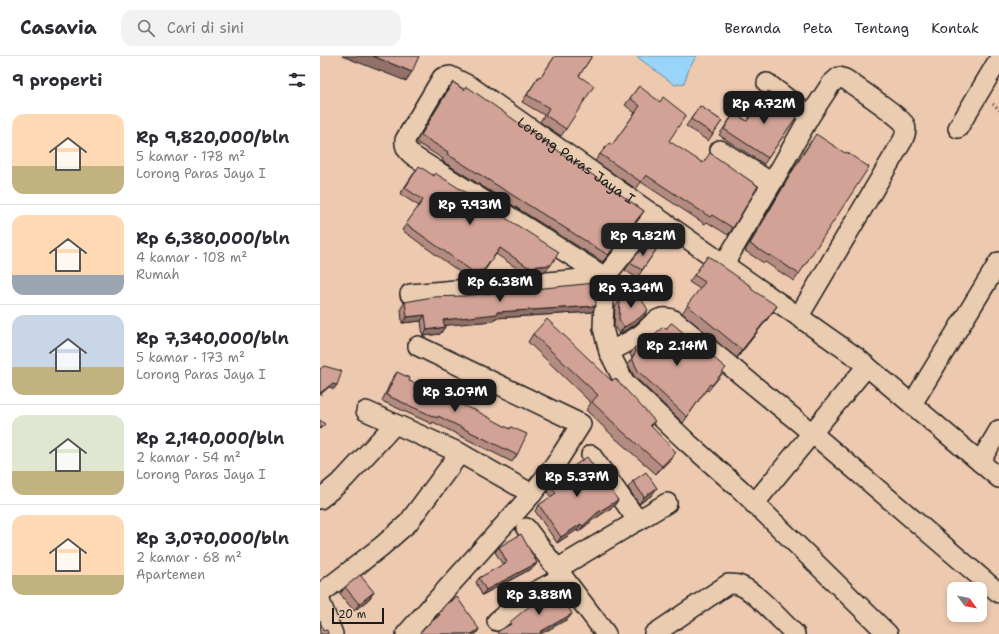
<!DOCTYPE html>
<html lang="id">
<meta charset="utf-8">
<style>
body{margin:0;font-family:"Shantell Sans",sans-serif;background:#f2f2f3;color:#2b2b33;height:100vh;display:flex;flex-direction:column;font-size:15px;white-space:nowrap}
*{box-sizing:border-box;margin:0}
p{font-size:13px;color:#7c7c81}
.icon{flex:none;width:22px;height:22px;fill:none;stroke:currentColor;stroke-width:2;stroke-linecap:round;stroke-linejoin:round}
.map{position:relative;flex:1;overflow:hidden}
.side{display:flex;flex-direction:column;background:#fff;width:320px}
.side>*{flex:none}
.needle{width:26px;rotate:123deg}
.fabs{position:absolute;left:627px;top:526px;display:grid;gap:8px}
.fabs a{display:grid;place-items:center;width:40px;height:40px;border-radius:8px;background:#fff;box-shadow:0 2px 6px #0003;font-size:20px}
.scale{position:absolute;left:12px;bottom:10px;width:52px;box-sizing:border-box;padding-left:4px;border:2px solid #1c1c1c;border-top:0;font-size:11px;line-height:14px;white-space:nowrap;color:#1c1c1c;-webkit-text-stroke:3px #eaccb0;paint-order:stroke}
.price{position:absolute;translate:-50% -34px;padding:0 9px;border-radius:8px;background:#1c1c1c;color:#fff;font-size:13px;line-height:26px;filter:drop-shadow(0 1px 2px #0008)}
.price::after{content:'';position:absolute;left:50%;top:24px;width:12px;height:9px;margin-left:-6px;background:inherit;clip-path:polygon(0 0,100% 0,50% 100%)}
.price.active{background:#222;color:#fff}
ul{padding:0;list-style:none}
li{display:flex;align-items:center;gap:12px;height:100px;padding:0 12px}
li+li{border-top:1px solid #e1e1e2}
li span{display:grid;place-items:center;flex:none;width:112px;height:80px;border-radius:12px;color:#555}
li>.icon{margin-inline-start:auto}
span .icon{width:48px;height:48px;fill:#fffc;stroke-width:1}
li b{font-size:17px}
h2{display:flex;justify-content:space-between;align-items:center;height:48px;padding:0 12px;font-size:17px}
header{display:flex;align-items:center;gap:24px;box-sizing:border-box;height:56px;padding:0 20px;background:#fff;border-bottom:1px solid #e1e1e2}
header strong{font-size:19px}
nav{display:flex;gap:22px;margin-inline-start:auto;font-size:14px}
.search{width:280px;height:36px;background:#f2f2f3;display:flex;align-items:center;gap:10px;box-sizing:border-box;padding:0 14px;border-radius:12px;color:#7c7c81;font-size:15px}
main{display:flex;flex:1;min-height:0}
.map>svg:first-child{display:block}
.water{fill:#99d5fa;stroke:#678ba1}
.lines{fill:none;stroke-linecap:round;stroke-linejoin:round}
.minor-casing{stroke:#1c1c1c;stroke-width:22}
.path{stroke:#1c1c1c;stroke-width:2.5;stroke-dasharray:1 3;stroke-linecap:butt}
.minor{stroke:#eaccb0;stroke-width:19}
.wall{fill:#b48b80;stroke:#1c1c1c}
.shaded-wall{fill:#927168;stroke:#1c1c1c}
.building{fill:#d1a295;stroke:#1c1c1c}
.labels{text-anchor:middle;stroke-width:4;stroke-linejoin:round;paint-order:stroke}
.street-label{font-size:14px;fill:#1c1c1c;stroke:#eaccb0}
</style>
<header>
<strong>Casavia</strong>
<div class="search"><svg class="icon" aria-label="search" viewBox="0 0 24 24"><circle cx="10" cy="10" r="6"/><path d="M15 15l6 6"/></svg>Cari di sini</div>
<nav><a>Beranda</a><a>Peta</a><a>Tentang</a><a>Kontak</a></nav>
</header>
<main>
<section class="side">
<h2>9 properti<svg class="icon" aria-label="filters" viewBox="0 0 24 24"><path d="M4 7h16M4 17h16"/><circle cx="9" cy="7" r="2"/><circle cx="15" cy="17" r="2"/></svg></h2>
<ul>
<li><span style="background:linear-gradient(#ffd9b3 65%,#c2b280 0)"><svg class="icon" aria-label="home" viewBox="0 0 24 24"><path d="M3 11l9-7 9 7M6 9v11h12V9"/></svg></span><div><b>Rp 9,820,000/bln</b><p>5 kamar · 178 m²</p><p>Lorong Paras Jaya I</p></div></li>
<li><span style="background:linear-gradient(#ffd9b3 75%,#9aa5b1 0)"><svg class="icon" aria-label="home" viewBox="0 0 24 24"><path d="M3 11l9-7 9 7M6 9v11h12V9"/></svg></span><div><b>Rp 6,380,000/bln</b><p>4 kamar · 108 m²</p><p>Rumah</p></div></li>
<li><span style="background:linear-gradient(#c9d6e8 65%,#c2b280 0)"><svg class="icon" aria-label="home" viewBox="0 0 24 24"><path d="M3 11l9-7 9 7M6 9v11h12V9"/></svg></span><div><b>Rp 7,340,000/bln</b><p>5 kamar · 173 m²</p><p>Lorong Paras Jaya I</p></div></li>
<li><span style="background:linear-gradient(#dfe7d0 70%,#c2b280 0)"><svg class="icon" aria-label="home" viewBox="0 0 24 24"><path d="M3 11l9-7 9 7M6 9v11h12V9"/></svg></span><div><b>Rp 2,140,000/bln</b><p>2 kamar · 54 m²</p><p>Lorong Paras Jaya I</p></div></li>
<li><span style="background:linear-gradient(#ffd9b3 75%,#c2b280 0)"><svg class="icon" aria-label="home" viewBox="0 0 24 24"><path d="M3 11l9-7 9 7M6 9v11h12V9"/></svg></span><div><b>Rp 3,070,000/bln</b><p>2 kamar · 68 m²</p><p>Apartemen</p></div></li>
</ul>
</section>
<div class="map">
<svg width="679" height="578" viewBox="0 0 679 578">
<rect width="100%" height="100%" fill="#edc9b0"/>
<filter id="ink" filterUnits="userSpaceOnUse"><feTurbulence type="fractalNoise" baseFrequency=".025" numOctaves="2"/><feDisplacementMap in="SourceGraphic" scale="8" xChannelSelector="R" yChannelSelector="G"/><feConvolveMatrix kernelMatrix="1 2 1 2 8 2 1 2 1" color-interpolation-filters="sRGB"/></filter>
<g filter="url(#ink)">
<!-- water -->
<path class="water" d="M316 0H377L370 10 364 27 355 29Z"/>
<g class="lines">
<!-- minor casing -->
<g class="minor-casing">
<g id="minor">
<path d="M447 27 490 60 511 28 519 21 525 23C536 31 580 60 585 69 587 74 585 79 583 84L479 260"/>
<path d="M638 72 679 3"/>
<path d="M400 94 452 127"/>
<path d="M335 159 285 221 283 272 289 296 305 327 368 387 420 433 568 578"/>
<path d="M404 208 452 127 490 60"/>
<path id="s1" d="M285 221 95 101C89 97 84 92 85 84L122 22 130 20 150 30 536 301 679 422"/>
<path d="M90 238 285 221"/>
<path d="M289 296C299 290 310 286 320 279 331 271 337 256 354 264L492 377 679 537"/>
<path d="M592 348 679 206"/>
<path d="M46 355 140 397"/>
<path d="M271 399 318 465"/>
<path d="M660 406 679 374"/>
<path d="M0 443 24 423 74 369"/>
<path d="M434 448 547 310"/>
<path d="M206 472 286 578"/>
<path d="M237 513 347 447"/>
<path d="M0 538 62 490 88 467 140 397 212 438"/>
<path d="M0 545 13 578"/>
<path d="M177 565 209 539 243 521"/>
<path d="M86 578 212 438 235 409 261 368 98 290"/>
<path d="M334 578 408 528C412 528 417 528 421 530 436 536 462 566 475 578"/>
</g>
</g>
<!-- path -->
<path class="path" d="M673 48 679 54"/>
<!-- minor -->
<use href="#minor" class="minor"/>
</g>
<!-- wall -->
<path class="wall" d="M235 0H272L259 20 246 73 241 80 220 66 224 59 202 46 219 20 221 21Z
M133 26 324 155 319 162 283 206 122 105 123 103 96 86 128 33Z
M319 30 349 85 413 172 408 179 387 166 385 168 321 126 316 133 275 105 280 98 292 89 315 57 305 49Z
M380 50 402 65 388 85 366 70Z
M414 57 427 65 479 57 444 108 399 79Z
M491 85 479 218 474 225 445 206 444 207 425 195 471 116Z
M94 117 226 215 204 217 176 198 160 221 148 222 82 174 99 150 80 138Z
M336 194 317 222 305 214 310 207Z
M388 200 452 257 417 302 362 257 380 233 369 226Z
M300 244 323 262 313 270 299 278 294 270 295 251Z
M85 246 276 250 272 256 175 262 173 265 124 269 125 271 120 278 103 280 101 265 82 267 81 252Z
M213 278 292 325 335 365 331 370 350 404 336 418 296 383 266 354 271 347 208 286Z
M314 292 402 318 388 335 386 334 363 367 314 320 308 308 312 302 310 298Z
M77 316 89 325 190 373 191 371 197 399 192 406 113 366 112 368 62 345 72 323Z
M313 425 332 439 319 448 308 432Z
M231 430 298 444 294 450 273 464 258 476 257 474 237 487 215 455 219 449 231 441 227 436Z
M179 491 217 507 213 512 162 539 156 526 159 522 183 509 175 496Z
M25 531 54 536 49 543 34 555 20 538Z
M119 557 159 573 156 578H99L114 564Z"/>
<!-- shaded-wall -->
<path class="shaded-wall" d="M22 0H53L92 16 86 25Z
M324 155 319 162 283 206 288 199Z
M180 192 160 221 148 222 152 215Z
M231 209 226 215 204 217 208 211Z
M276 250 272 256 175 262 173 265 119 270 123 264 177 256Z
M457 250 452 257 417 302 422 294Z
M328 254 323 262 313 270 299 278 304 271Z
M105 259 101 265 82 267 87 261Z
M125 271 120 278 103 280 107 274Z
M12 328 17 329 14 333 9 331 0 339V337Z
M356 396 350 404 336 418 342 410Z
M337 432 332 439 319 448 324 441Z
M298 444 294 450 273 464 258 476 263 470 277 457Z
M261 468 257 474 237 487 241 481Z
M217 507 213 512 162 539 166 534Z
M54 536 49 543 34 555 39 548Z
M252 558 248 563 221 578 220 576Z
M159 573 156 578H152Z"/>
<!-- building -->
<path class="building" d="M53 0H99L92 16Z
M235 0H272L259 20 274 30 246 73 225 59 229 52 207 39 219 20 221 21Z
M133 26 144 34 146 31 149 32 324 155 288 199 127 98 128 96 101 79Z
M319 30 340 46 343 41 366 59 349 85 383 107 390 97 438 130 413 172 392 159 390 161 326 119 321 126 280 98 289 87 292 89 320 50 310 42Z
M448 35 479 57 448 102 404 73 414 57 427 65Z
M380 50 402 65 393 78 371 63Z
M496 78 525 97 526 96 549 111 479 218 450 199 449 200 430 188 476 109Z
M99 110 114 120 115 117 239 196 231 209 208 211 180 192 164 214 152 215 86 168 103 144 85 132Z
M326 187 336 194 322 214 310 207Z
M388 200 432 231 431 233 457 250 422 294 367 249 385 226 374 219Z
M275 227 276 250 177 256V258L123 264 125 271 107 274 105 259 87 261 85 246 112 241 143 240Z
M316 234 328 254 318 263 304 271 299 263 300 244Z
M227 263 292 325 295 322 335 365 330 369 356 396 342 410 302 375 272 346 278 339 213 278Z
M351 267 353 268 406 312 392 329 390 328 367 361 318 315 312 302 316 296 314 292 330 282 343 271 346 273Z
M4 310 22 315 17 329 12 328 0 337V313Z
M77 316 90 322 89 325 111 333 153 354V353L190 373 191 371 207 378 197 399 118 360 117 362 66 339Z
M0 364 5 368 0 373Z
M267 401 298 444 277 457 263 470 261 468 241 481 219 449 236 437 231 430 242 418Z
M326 416 337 432 324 441 313 425Z
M201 478 217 507 166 534 159 522 187 506 179 491Z
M40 519 54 536 39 548 25 531Z
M238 533 252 558 220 576 221 578H178L177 576 191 568 190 566 217 544Z
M137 541 159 573 152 578H99L106 570 120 559 119 557 126 548Z
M0 564 3 575 7 574 8 578H0Z"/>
</g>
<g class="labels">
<!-- street labels -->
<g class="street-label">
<text dy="5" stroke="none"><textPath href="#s1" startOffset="478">Lorong Paras Jaya I</textPath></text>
</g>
</g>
</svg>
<div class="fabs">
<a><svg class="needle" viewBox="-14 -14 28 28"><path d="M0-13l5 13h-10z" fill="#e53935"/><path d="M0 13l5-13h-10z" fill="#7c7c81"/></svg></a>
</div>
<div class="scale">20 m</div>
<b class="price" style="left:444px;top:69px">Rp 4.72M</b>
<b class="price" style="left:150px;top:170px">Rp 7.93M</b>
<b class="price active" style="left:323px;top:201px">Rp 9.82M</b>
<b class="price" style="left:180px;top:247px">Rp 6.38M</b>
<b class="price" style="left:311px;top:253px">Rp 7.34M</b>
<b class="price" style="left:357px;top:311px">Rp 2.14M</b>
<b class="price" style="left:135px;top:357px">Rp 3.07M</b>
<b class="price" style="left:257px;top:442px">Rp 5.37M</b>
<b class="price" style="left:219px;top:560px">Rp 3.88M</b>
</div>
</main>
